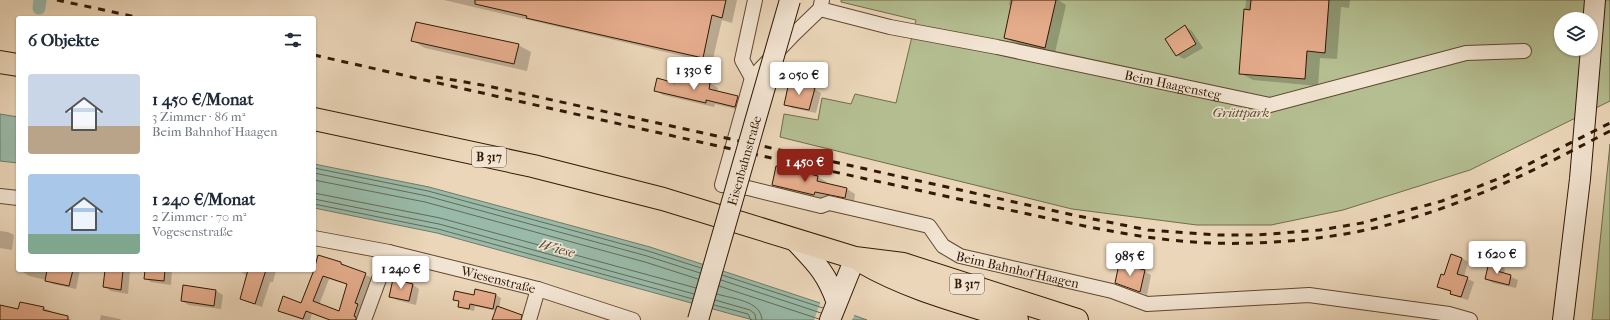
<!DOCTYPE html>
<html lang="de">
<meta charset="utf-8">
<style>
body{margin:0;font-family:"IM FELL French Canon",serif;background:#f6f6f7;color:#1f2937;height:100vh;display:flex;flex-direction:column;font-size:15px;white-space:nowrap}
*{box-sizing:border-box;margin:0}
p{font-size:13px;color:#747a83}
.icon{flex:none;width:22px;height:22px;fill:none;stroke:currentColor;stroke-width:2;stroke-linecap:round;stroke-linejoin:round}
.map{position:relative;flex:1;overflow:hidden}
.panel{position:absolute;left:16px;top:16px;width:300px;height:256px;display:flex;flex-direction:column;background:#fff;border-radius:4px;box-shadow:0 1px 3px #0004}
.panel>*{flex:none}
.controls{position:absolute;left:1554px;top:12px;display:grid;gap:8px}
.controls a{display:grid;place-items:center;width:44px;height:44px;border-radius:50%;background:#fff;box-shadow:0 1px 3px #0004;font-size:20px}
.price{position:absolute;translate:-50% -34px;padding:0 9px;border-radius:4px;background:#fff;color:#222;font-size:13px;line-height:26px;filter:drop-shadow(0 1px 2px #0008)}
.price::after{content:'';position:absolute;left:50%;top:24px;width:12px;height:9px;margin-left:-6px;background:inherit;clip-path:polygon(0 0,100% 0,50% 100%)}
.price.selected{background:#8f2418;color:#fff}
ul{padding:0;list-style:none}
li{display:flex;align-items:center;gap:12px;height:100px;padding:0 12px}
li span{display:grid;place-items:center;flex:none;width:112px;height:80px;border-radius:4px;color:#555}
li>.icon{margin-inline-start:auto}
span .icon{width:48px;height:48px;fill:#fffc;stroke-width:1}
li b{font-size:17px}
h2{display:flex;justify-content:space-between;align-items:center;height:48px;padding:0 12px;font-size:17px}
.map>svg:first-child{display:block}
.green{fill:#b4be91;stroke:#726c4a;fill-rule:evenodd}
.water{fill:#99baa9;stroke:#6f7a66}
.pier{fill:#ebd6b9}
.shadow{fill:#0003;fill-rule:evenodd}
.lines{fill:none;stroke-linecap:round;stroke-linejoin:round}
.shore{stroke:#656a56;stroke-width:1}
.canal{stroke:#99baa9;stroke-width:13}
.building{fill:#e5ac8c;stroke:#311902;fill-rule:evenodd}
.street-casing{stroke:#604830;stroke-width:16}
.secondary-casing{stroke:#311902;stroke-width:22}
.primary-casing{stroke:#311902;stroke-width:24}
.street{stroke:#f2e4d2;stroke-width:14}
.secondary{stroke:#f2e4d2;stroke-width:20}
.primary{stroke:#ebd6b9;stroke-width:22}
.rail{stroke:#311902;stroke-width:3;stroke-dasharray:7 7;stroke-linecap:butt}
.secondary-bridge-casing{stroke:#311902;stroke-width:22;stroke-linecap:butt}
.secondary-bridge{stroke:#f2e4d2;stroke-width:20}
.labels{text-anchor:middle;stroke-width:3.5;stroke-linejoin:round;paint-order:stroke}
.shield{fill:#f2e4d2;stroke:#6b5640;stroke-width:1}
.shield-label{font-size:12px;font-weight:bold;fill:#311902}
.street-label{font-size:13px;fill:#311902;stroke:#f2e4d2}
.park-label{font-size:13px;font-style:italic;fill:#584b2d;stroke:#f2e4d2}
.water-label{font-size:14px;font-style:italic;fill:#504934;stroke:#f2e4d2}
</style>
<div class="map">
<svg width="1610" height="320" viewBox="0 0 1610 320">
<rect width="100%" height="100%" fill="#ebd6b9"/>
<filter id="stains"><feTurbulence type="fractalNoise" baseFrequency=".005" numOctaves="4"/><feColorMatrix values="0 0 0 0 .2 0 0 0 0 .09 0 0 0 0 .02 0 0 0 .5 -.17"/></filter>
<radialGradient id="worn" r=".72"><stop offset=".6" stop-color="#630" stop-opacity="0"/><stop offset="1" stop-color="#630" stop-opacity=".3"/></radialGradient>
<!-- green -->
<path class="green" d="M841 0H1610V101L1470 170 1343 210 1271 225H1197L1072 209 780 137 784 114 818 120 822 98 851 104 855 94 896 103 916 20 841 2ZM1561 19H1591V49H1561Z
M1610 144V320H1592Z"/>
<!-- water -->
<path class="water" d="M0 114 18 117V163L0 161Z
M314 164 429 187 650 247 817 302 867 320H753L437 233 314 208Z"/>
<!-- pier -->
<path class="pier" d="M821 301 855 314 852 320H814Z"/>
<!-- shadow -->
<path class="shadow" d="M444 0H737L732 23 722 20 712 63Z
M1010 0H1058L1066 5 1055 53 1015 43 1005 38 1012 6 1009 5Z
M1246 0H1350L1349 8 1341 7 1337 59 1320 58 1318 86 1253 80 1240 73Z
M1185 27 1192 31 1203 48 1184 59 1177 55Z
M413 41 518 45 531 52 527 71 425 48Z
M710 83 718 88 717 92 738 97 746 102 744 111 715 104 714 107 663 95 655 90Z
M814 89 821 93 816 113 792 108 785 104Z
M777 167 818 177 827 182 826 184 847 189 855 194 854 202 824 196 823 200 782 190 773 185Z
M0 231 8 232 14 235 12 250 0 248Z
M319 256 341 263 372 278 361 307 364 309 360 320H329L312 314 310 320H303L279 310 301 304ZM329 279 348 285 340 312 319 305Z
M1462 258 1468 262 1464 277 1474 282 1468 300 1458 297 1451 293 1452 292 1438 286Z
M1490 263 1499 265 1505 269 1504 274 1518 280 1516 288 1493 283 1486 279Z
M23 270H80L76 289 53 284 46 280 29 276 23 272Z
M106 270H130L128 294 111 291 105 287Z
M146 270H172L171 285 151 282 145 278Z
M239 270H276L273 282H270L262 307 248 302 241 298 248 276 239 271Z
M1144 271 1151 275 1147 295 1116 283Z
M413 285 419 289 416 305 397 300 390 296Z
M184 286 216 291 223 295 221 309 189 305 182 301Z
M476 291 496 295 501 298 499 308 518 315 524 319V320H493L496 311 475 306 474 311 465 309 459 306 460 302 454 299 475 296Z
M21 303 44 308 72 320H0V306L19 310Z
M101 315 120 319 121 320H100Z"/>
<g class="lines">
<!-- shore -->
<path class="shore" d="M314 168 428 191 648 251 701 268
M314 173 427 196 647 256 700 273
M314 180 425 202 645 262 698 279
M314 193 440 218 696 288
M314 199 439 224 694 294
M314 204 438 229 693 299
M722 275 823 308
M721 280 821 313
M719 286 819 319
M717 294C732 299 761 300 762 320
M715 300 750 310 755 314 756 320
M714 305 748 314 751 320"/>
<!-- canal -->
<path class="canal" d="M39 8 40 0"/>
</g>
<!-- building -->
<path class="building" d="M475 0H726L722 18 712 15 703 58 526 18 527 16 475 4Z
M1012 0H1056L1045 48 1004 38Z
M1251 0H1329L1325 53 1307 51 1305 79 1239 74 1244 9 1250 10Z
M416 22 519 44 514 64 411 41Z
M1185 25 1196 44 1176 56 1165 39Z
M677 75 710 83 709 89 738 96 735 107 706 100V103L654 91 657 78 675 83Z
M789 82 815 88 809 110 784 105Z
M776 166 818 176 817 181 847 188 845 198 815 192 814 195 772 185Z
M1451 254 1462 258 1457 274 1468 277 1461 297 1450 294 1451 291 1437 287 1441 274 1444 275Z
M318 255 341 262V264L366 273 355 303 358 304 354 316 356 317V320H330L306 311 303 319 278 311 283 296 301 303 314 270ZM323 276 347 284 339 311 313 301Z
M1489 262 1499 264 1497 271 1511 275 1509 285 1485 279Z
M1119 264 1145 270 1140 292 1115 283Z
M47 270H73L69 286 45 281Z
M105 270H123L121 290 103 287Z
M145 270H165L164 281 144 279Z
M248 270H266L255 304 240 299Z
M393 279 413 284 409 301 389 297Z
M183 285 216 290 214 306 181 301Z
M475 289 496 294 493 309 470 304 469 309 458 307 459 301 453 300 455 291 474 295Z
M20 302 44 307 43 310 68 316V320H0V305L18 309Z
M497 306 522 315 521 320H492Z"/>
<g class="lines">
<!-- street casing -->
<g class="street-casing">
<g id="street">
<path id="s1" d="M822 0 820 9 794 34 752 78 722 185 748 188 821 206 829 203 929 226 943 246 960 256 1112 291 1147 304 1309 295 1449 314 1470 320"/>
<path id="s2" d="M820 9 890 27 997 47 1270 105 1466 53 1524 51"/>
<path d="M752 78 742 60 755 0"/>
<path d="M0 196 18 198"/>
<path id="s3" d="M314 238 389 252 538 289 633 320"/>
<path d="M364 320 389 252"/>
<path d="M529 320 538 289"/>
</g>
</g>
<!-- secondary casing -->
<g class="secondary-casing">
<path id="secondary" d="M1591 49 1595 0
M793 239C815 262 827 273 837 303
M830 320 855 258
M1563 320 1580 179 1591 49"/>
</g>
<!-- primary casing -->
<g class="primary-casing">
<path id="primary" d="M0 62 18 65
M314 119 533 166 663 199 855 258 903 264 1077 320
M862 262C910 290 965 303 1017 320"/>
</g>
<!-- street -->
<use href="#street" class="street"/>
<!-- secondary -->
<use href="#secondary" class="secondary"/>
<!-- primary -->
<use href="#primary" class="primary"/>
<!-- rail -->
<path class="rail" d="M57 0 141 18
M314 55C500 97 685 139 871 180 928 192 985 205 1042 217 1079 225 1117 233 1154 238 1205 245 1257 245 1308 239 1419 228 1513 182 1610 131
M436 77 488 86 735 140 1073 215 1148 230 1219 235H1257L1320 230 1362 223 1442 201 1505 176 1610 123"/>
<!-- secondary-bridge casing -->
<g class="secondary-bridge-casing">
<g id="secondary-bridge">
<path id="s4" d="M698 320 790 0"/>
</g>
</g>
<!-- secondary-bridge -->
<use href="#secondary-bridge" class="secondary-bridge"/>
</g>
<g class="labels">
<!-- shield labels -->
<g class="shield">
<rect x="472" y="147" width="34" height="20" rx="3"/>
<rect x="950" y="274" width="34" height="20" rx="3"/>
</g>
<g class="shield-label">
<text x="489" y="161">B 317</text>
<text x="967" y="288">B 317</text>
</g>
<!-- street labels -->
<g class="street-label">
<text dy="5" stroke="none"><textPath href="#s2" startOffset="361">Beim Haagensteg</textPath></text>
<text dy="5" stroke="none"><textPath href="#s4" startOffset="166">Eisenbahnstraße</textPath></text>
<text dy="5" stroke="none"><textPath href="#s1" startOffset="533">Beim Bahnhof Haagen</textPath></text>
<text dy="5" stroke="none"><textPath href="#s3" startOffset="189">Wiesenstraße</textPath></text>
</g>
<!-- park labels -->
<g class="park-label">
<text x="1241" y="117">Grüttpark</text>
</g>
<!-- water labels -->
<g class="water-label">
<text transform="translate(557 248) rotate(15)" y="5">Wiese</text>
</g>
</g>
<rect width="100%" height="100%" filter="url(#stains)"/>
<rect width="100%" height="100%" fill="url(#worn)"/>
</svg>
<div class="controls">
<a><svg class="icon" aria-label="layers" viewBox="0 0 24 24"><path d="M12 4l9 5-9 5-9-5zM3 14l9 5 9-5"/></svg></a>
</div>
<b class="price" style="left:694px;top:91px">1 330 €</b>
<b class="price" style="left:799px;top:96px">2 050 €</b>
<b class="price selected" style="left:805px;top:183px">1 450 €</b>
<b class="price" style="left:1497px;top:275px">1 620 €</b>
<b class="price" style="left:1130px;top:277px">985 €</b>
<b class="price" style="left:401px;top:290px">1 240 €</b>
<section class="panel">
<h2>6 Objekte<svg class="icon" aria-label="filters" viewBox="0 0 24 24"><path d="M4 7h16M4 17h16"/><circle cx="9" cy="7" r="2"/><circle cx="15" cy="17" r="2"/></svg></h2>
<ul>
<li><span style="background:linear-gradient(#c9d6e8 65%,#b9a48a 0)"><svg class="icon" aria-label="home" viewBox="0 0 24 24"><path d="M3 11l9-7 9 7M6 9v11h12V9"/></svg></span><div><b>1 450 €/Monat</b><p>3 Zimmer · 86 m²</p><p>Beim Bahnhof Haagen</p></div></li>
<li><span style="background:linear-gradient(#a9c7e8 75%,#7fa58c 0)"><svg class="icon" aria-label="home" viewBox="0 0 24 24"><path d="M3 11l9-7 9 7M6 9v11h12V9"/></svg></span><div><b>1 240 €/Monat</b><p>2 Zimmer · 70 m²</p><p>Vogesenstraße</p></div></li>
</ul>
</section>
</div>
